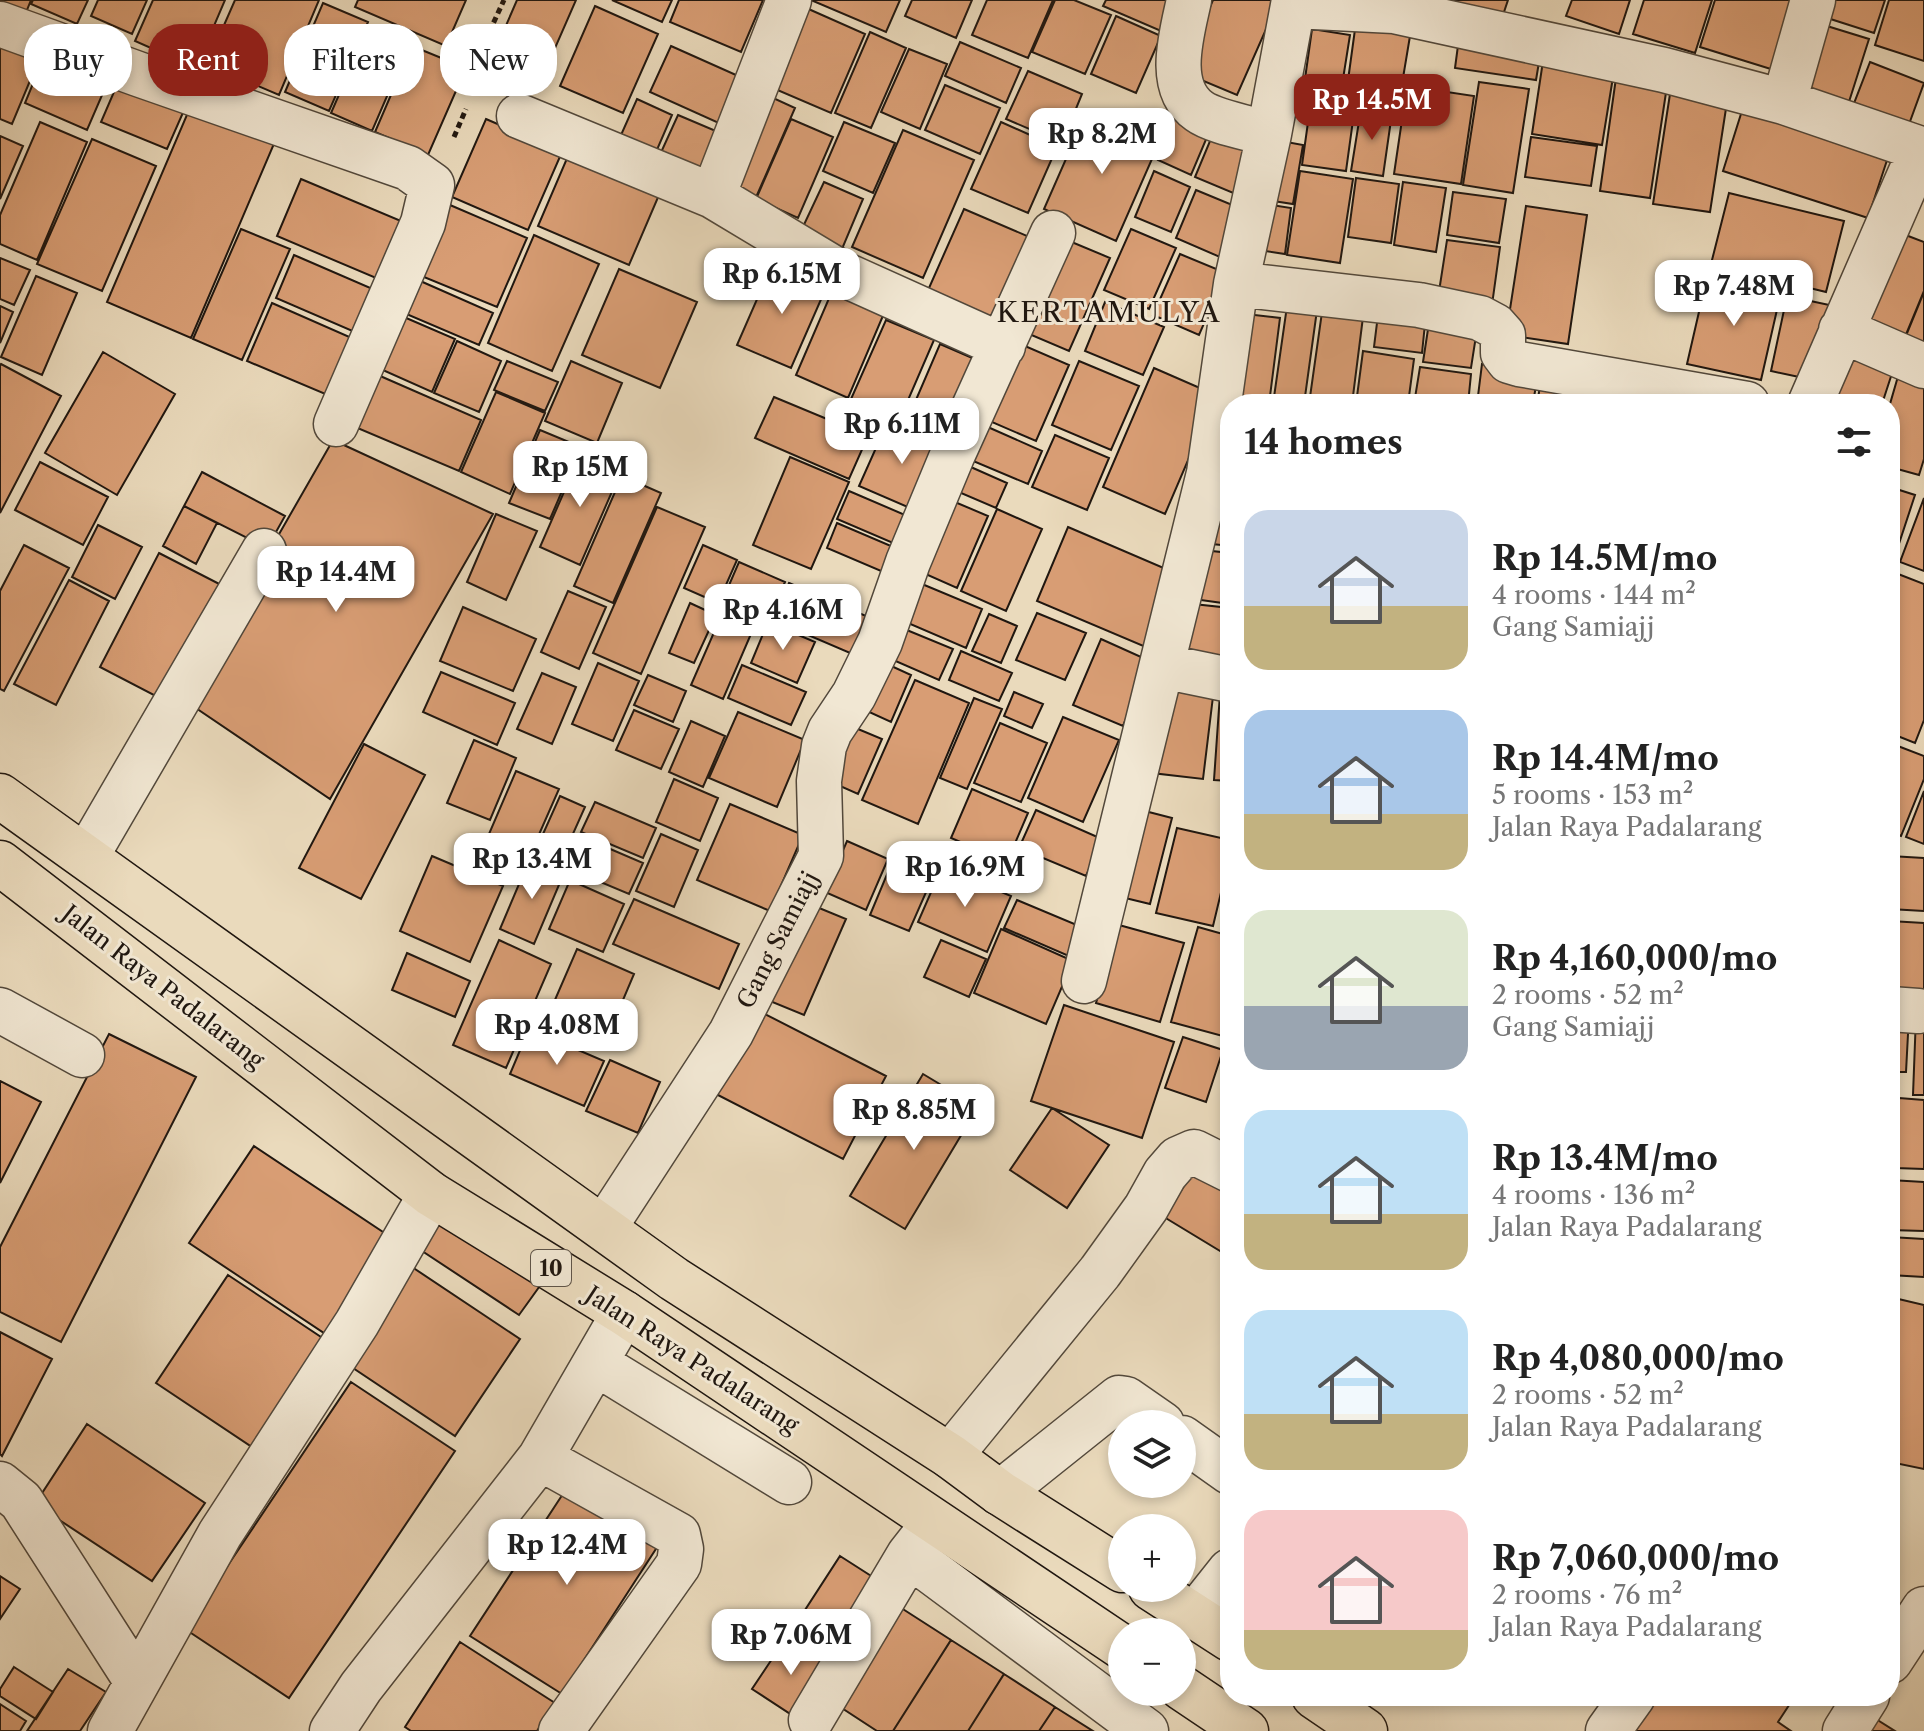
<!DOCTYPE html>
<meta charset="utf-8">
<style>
body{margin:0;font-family:"Libre Caslon Text",serif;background:#f6f6f6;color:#222;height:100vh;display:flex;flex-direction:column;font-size:30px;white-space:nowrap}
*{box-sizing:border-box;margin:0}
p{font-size:26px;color:#767676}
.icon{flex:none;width:44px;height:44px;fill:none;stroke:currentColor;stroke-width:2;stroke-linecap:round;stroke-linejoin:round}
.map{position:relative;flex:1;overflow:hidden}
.side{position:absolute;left:1220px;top:394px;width:680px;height:1312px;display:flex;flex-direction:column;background:#fff;border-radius:32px;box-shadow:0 4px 12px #0003}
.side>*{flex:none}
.top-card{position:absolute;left:24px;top:24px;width:760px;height:72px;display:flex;gap:16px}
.controls{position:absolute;left:1108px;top:1410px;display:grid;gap:16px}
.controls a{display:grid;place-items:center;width:88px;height:88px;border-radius:50%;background:#fff;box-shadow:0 4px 12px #0003;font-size:40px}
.price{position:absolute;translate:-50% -68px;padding:0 18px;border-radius:16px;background:#fff;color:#222;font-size:26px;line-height:52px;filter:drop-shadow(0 2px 4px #0008)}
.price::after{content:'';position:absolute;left:50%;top:48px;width:24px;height:18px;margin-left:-12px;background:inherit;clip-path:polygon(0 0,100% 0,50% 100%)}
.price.selected{background:#8f2418;color:#fff}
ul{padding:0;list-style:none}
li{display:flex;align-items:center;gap:24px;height:200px;padding:0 24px}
li span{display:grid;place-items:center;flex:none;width:224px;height:160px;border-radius:24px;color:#555}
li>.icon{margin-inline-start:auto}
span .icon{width:96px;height:96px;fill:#fffc;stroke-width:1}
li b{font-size:34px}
h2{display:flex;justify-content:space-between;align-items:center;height:96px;padding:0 24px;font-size:34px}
.tag{padding:0 28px;border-radius:32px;background:#fff;box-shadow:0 4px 12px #0003;font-size:28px;line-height:72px}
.tag.selected{background:#8f2418;color:#fff}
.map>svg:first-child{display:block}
.building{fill:#d89d74;stroke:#201710;stroke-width:2}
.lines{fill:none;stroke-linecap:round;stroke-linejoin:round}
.minor-casing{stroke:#52483b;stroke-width:47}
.highway-casing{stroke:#201710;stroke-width:47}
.path{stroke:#201710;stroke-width:5;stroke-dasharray:6 4;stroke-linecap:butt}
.minor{stroke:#f1e7d3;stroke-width:44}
.highway{stroke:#eadabc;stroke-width:44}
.labels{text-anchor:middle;stroke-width:6;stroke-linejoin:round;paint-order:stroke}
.shield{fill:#f1e7d3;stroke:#5f554a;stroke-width:2}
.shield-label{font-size:22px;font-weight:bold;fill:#201710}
.street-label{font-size:24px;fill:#201710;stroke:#f1e7d3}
.quarter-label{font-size:28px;letter-spacing:2px;fill:#201710;stroke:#f1e7d3}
</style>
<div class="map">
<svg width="1924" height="1731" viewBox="0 0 1924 1731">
<rect width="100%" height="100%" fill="#eadabc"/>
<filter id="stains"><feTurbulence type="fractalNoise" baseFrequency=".0025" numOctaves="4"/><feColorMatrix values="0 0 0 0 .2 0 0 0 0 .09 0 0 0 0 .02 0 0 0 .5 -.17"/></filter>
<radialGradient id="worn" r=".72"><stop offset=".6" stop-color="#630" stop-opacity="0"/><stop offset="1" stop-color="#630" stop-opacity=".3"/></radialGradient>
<!-- building -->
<path class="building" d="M0 0H31L25 15 0 5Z
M33 0H88L77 24 31 4Z
M98 0H147L132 34 91 16Z
M153 0H225L196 68 135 41Z
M235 0H319L279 95 207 64Z
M358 0H466L446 46 355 7Z
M517 0H576L538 87 489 65Z
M612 0H672L662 22Z
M679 0H763L741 52 670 22Z
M811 0H900L886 32Z
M912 0H972L956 38 905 16Z
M987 0H1053L1028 58 972 35Z
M1055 0H1074L1111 15 1085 74 1032 52Z
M1106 0H1175L1161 31 1103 6Z
M1213 0H1279L1237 95 1182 72Z
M1419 0H1508L1499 27Z
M1572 0H1630L1619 34 1566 16Z
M1644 0H1712L1695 53 1633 34Z
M1715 0H1797L1774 70 1700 47Z
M1823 0H1885L1874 33 1818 15Z
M1889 0H1924V61L1875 45Z
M323 3 368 22 329 111 285 92Z
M795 3 865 34 831 113 761 83Z
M595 6 658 34 623 113 560 86Z
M1116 16 1161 36 1136 93 1091 74Z
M1356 22 1411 30 1399 102 1346 95Z
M1814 22 1869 39 1847 108 1792 90Z
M369 26 410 43 372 131 331 113Z
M1312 29 1350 35 1340 98 1303 93Z
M870 32 906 48 871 128 835 113Z
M0 34 42 52 12 124 0 119Z
M1459 38 1541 50 1536 80 1455 68Z
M960 42 1021 68 1006 103 945 76Z
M412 46 466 68 428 155 375 132Z
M671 46 754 83 732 129 650 92Z
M909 49 947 64 920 129 881 112Z
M46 52 109 79 87 130 25 103Z
M1543 61 1614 71 1602 145 1532 134Z
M1870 62 1924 83 1908 127 1853 106Z
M123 71 189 99 167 149 101 122Z
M1028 71 1082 94 1062 143 1006 119Z
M1616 78 1667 86 1650 198 1600 191Z
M1479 82 1529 89 1513 193 1463 185Z
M945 85 1000 108 980 154 925 130Z
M1407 86 1474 96 1461 184 1394 174Z
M760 92 795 108 754 202 718 186Z
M1670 94 1727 102 1710 212 1653 204Z
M1746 98 1892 145 1868 218 1723 171Z
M637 99 672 115 653 159 617 144Z
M192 103 276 139 191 338 107 302Z
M1310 108 1354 113 1346 171 1302 165Z
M1361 109 1392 113 1383 176 1351 171Z
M1087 111 1159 143 1116 241 1044 209Z
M678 115 730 137 710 182 658 159Z
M1176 116 1210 130 1191 175 1158 160Z
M486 119 562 152 528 230 452 197Z
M791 119 833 137 798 218 756 199Z
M40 122 87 142 37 260 0 244V215Z
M844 122 895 143 873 193 823 171Z
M1001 122 1057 147 1028 213 971 189Z
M1215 129 1259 147 1238 195 1195 177Z
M903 130 974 160 923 278 852 247Z
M0 136 23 146 0 199Z
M1531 137 1597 146 1591 186 1525 177Z
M92 139 156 166 102 291 37 264Z
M1270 139 1303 145 1293 204 1261 199Z
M571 149 662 188 629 265 538 226Z
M1154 171 1190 187 1171 232 1135 217Z
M1300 171 1353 179 1340 263 1287 255Z
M1356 178 1399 184 1391 243 1348 237Z
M301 179 401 221 376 278 277 236Z
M824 182 863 199 842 249 801 231Z
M1403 182 1446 188 1436 252 1394 245Z
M1196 190 1242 209 1220 257 1176 238Z
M1453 192 1506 199 1499 243 1447 235Z
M1729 193 1844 221 1826 292 1711 264Z
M1258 203 1291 208 1285 254 1251 249Z
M450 205 527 238 497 307 419 275Z
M1526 206 1587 215 1568 344 1506 335Z
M964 209 1041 242 1004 330 925 297Z
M241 229 290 249 242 360 193 339Z
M1131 229 1176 248 1149 309 1104 290Z
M1903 234 1924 242V291L1905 337 1867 321Z
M534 235 599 264 552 371 488 343Z
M1062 238 1110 258 1069 351 1022 331Z
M1447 240 1500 247 1492 305 1438 298Z
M1180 254 1226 273 1199 335 1153 315Z
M294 255 375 290 357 333 276 298Z
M0 258 30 270 14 305 0 299Z
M772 265 826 288 791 368 737 345Z
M619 269 697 302 660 388 582 355Z
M36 276 77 293 42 375 1 357Z
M1707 277 1781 292 1761 380 1687 364Z
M418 280 493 313 479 345 404 313Z
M833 289 885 311 848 398 796 375Z
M1924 292V345L1905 338Z
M1787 296 1834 306 1818 381 1771 371Z
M1105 302 1164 327 1143 375 1085 351Z
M272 303 354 339 330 396 247 361Z
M0 306 13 312 0 343Z
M1287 306 1317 310 1304 404H1273Z
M1379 307 1426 314 1422 353 1374 347Z
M390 311 455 339 432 392 367 363Z
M1322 312 1363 317 1352 404H1309Z
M1237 313 1280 318 1269 404H1230Z
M1430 316 1478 323 1471 368 1423 362Z
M886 320 934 340 899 421 851 399Z
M1011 340 1069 365 1036 441 978 416Z
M457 341 501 361 479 412 434 393Z
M940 344 977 360 942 439 906 423Z
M1843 344 1896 361 1882 404H1825Z
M1363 351 1414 359 1408 404H1356Z
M103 352 175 394 117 495 45 453Z
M507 361 558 382 545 411 494 390Z
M571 361 622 383 597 443 545 421Z
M1079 361 1139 386 1111 450 1052 425Z
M1 364 61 396 0 513V365Z
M1482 364 1538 372 1533 404H1477Z
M1901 366 1924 373V459L1919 475 1890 467V404Z
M1420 367 1471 374 1468 404H1414Z
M1154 368 1216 395 1165 514 1103 487Z
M371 372 481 420 459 471 348 424Z
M1541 380 1594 387 1592 404H1537Z
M496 392 545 413 510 494 461 472Z
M774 397 868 436 849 479 755 438Z
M888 421 945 446 917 511 859 486Z
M981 424 1042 451 1028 484 966 458Z
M540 430 581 447 550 519 509 503Z
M1055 435 1109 458 1087 510 1032 487Z
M333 440 493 514 330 799 184 700Z
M581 453 621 471 580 565 540 547Z
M790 457 849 482 811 569 753 545Z
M40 462 108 497 83 545 15 510Z
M964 464 1007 483 996 508 954 490Z
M202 472 285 516 267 548 184 506Z
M622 476 661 493 613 603 574 586Z
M1210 486 1230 488V546L1203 543Z
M1890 487 1915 495 1890 571Z
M849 491 912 518 900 546 837 519Z
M943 497 988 516 957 588 912 568Z
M1924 498V571L1900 562Z
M184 506 217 523 196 564 163 546Z
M657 507 705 527 641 674 593 653Z
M997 509 1042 529 1006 611 961 591Z
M496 514 537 531 506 600 467 582Z
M837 523 898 549 888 574 827 548Z
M98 525 142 547 115 599 72 577Z
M1068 527 1180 575 1148 648 1037 601Z
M24 545 69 568 4 691 0 689V591Z
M703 545 737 560 718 603 684 588Z
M1193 549 1230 553V604L1186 598Z
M159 553 231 590 171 704 100 667Z
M739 562 785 582 769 618 723 599Z
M1893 572 1924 584V720L1915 743 1890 733V580Z
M910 579 982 609 966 648 894 617Z
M69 580 109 601 56 705 14 684Z
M789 583 873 619 857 656 773 620Z
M568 591 606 607 579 669 541 652Z
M690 603 716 615 694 663 669 653Z
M1184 603 1230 608 1229 659 1178 653Z
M463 607 536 639 513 691 440 661Z
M1037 613 1086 633 1065 680 1016 660Z
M722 614 754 627 723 699 691 685Z
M989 614 1017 626 1001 663 972 651Z
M768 622 815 642 797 683 751 663Z
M897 626 953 649 939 680 884 656Z
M1101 639 1150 661 1123 726 1073 705Z
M961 651 1012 673 999 701 949 680Z
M876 659 911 675 891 722 856 706Z
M598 663 639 681 613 741 572 724Z
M742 665 806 692 791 725 728 698Z
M441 672 515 703 497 745 423 712Z
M542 673 576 687 552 744 517 729Z
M1163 674 1215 680 1203 779 1152 773Z
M648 675 686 691 673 722 634 705Z
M915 680 969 703 918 824 862 800Z
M1014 692 1043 704 1032 728 1004 716Z
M1220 694 1230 695V781L1214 780Z
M974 698 1002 709 967 789 940 778Z
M634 710 679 729 661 769 616 750Z
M738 712 805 740 777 807 709 778Z
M1063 717 1119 740 1083 822 1028 798Z
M691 721 725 736 703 787 669 772Z
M1000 723 1047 743 1021 802 974 783Z
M846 724 882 739 858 794 822 778Z
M474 740 516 758 490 820 447 803Z
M1890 743 1924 756V779L1901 836 1890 832Z
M364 744 425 775 361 899 299 868Z
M516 771 559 789 519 880 477 862Z
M674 779 718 798 700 841 656 822Z
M972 789 1028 813 1007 862 951 838Z
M1924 791V844L1906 837Z
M560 796 585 807 568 845 543 834Z
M595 802 656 828 643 858 581 832Z
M730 804 803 835 770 911 697 880Z
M1036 810 1102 839 1086 876 1019 848Z
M1141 810 1172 818 1150 904 1121 897Z
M1177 828 1230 840V855L1213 926 1156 913Z
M661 834 698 850 674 907 636 891Z
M580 836 643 863 629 894 567 868Z
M847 841 888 859 866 910 825 892Z
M898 848 938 865 909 931 870 915Z
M432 856 503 886 470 962 400 931Z
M1890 856 1924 858V911L1890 909Z
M530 858 564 873 534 944 500 929Z
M942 867 1011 896 987 952 918 922Z
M570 880 624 904 603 952 549 929Z
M1230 886V926L1224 925Z
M634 899 739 944 719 989 613 944Z
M1017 900 1084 928 1071 957 1004 928Z
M807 903 846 919 804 1015 765 999Z
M1890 921 1924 923V1001L1890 999Z
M1119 925 1184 943 1160 1022 1096 1003Z
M1198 927 1230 936V1038L1171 1022Z
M1001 929 1073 961 1046 1024 974 993Z
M499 940 551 964 506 1068 453 1045Z
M941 940 986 959 969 997 924 977Z
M577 949 634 974 609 1033 551 1009Z
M407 953 470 981 455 1017 392 990Z
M1064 1005 1174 1042 1142 1138 1031 1101Z
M757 1010 886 1076 843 1159 714 1093Z
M1890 1014 1909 1015 1906 1072H1890Z
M1916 1016 1924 1017V1095H1913Z
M529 1029 604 1061 584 1106 510 1074Z
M109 1034 196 1077 61 1342 0 1312V1247Z
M1183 1037 1223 1050 1206 1102 1165 1088Z
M610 1060 660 1082 638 1133 586 1111Z
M923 1074 978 1107 905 1229 850 1196Z
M1890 1079H1896L1892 1149H1890Z
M0 1081 41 1102 0 1183Z
M1899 1098 1924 1100V1169L1895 1168Z
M1052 1108 1109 1145 1067 1208 1010 1170Z
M254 1146 395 1240 330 1337 189 1243Z
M1195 1169 1230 1190V1257L1164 1217Z
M1890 1180 1924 1182V1231L1890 1230Z
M440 1205 547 1276 519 1315 413 1245Z
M1890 1237 1924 1239V1277L1890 1275Z
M412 1267 520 1339 455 1436 347 1364Z
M228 1275 324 1339 252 1447 156 1383Z
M1890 1297 1924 1305V1469L1890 1462Z
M0 1332 52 1359 2 1456 0 1454Z
M351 1382 455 1451 289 1698 185 1629Z
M87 1424 205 1503 152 1581 35 1504Z
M572 1480 663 1538 562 1694 470 1636Z
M840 1556 879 1581 833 1652 794 1627Z
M0 1576 20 1589 0 1619Z
M895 1604 951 1640 893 1731H877L831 1701Z
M786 1638 829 1665 795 1717 752 1689Z
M951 1640 1004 1674 968 1731H893Z
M460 1642 555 1703 537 1731H411L405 1727Z
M14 1667 53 1692 36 1719 0 1696V1689Z
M68 1669 106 1692 80 1731H27Z
M1004 1674 1055 1707 1039 1731H968Z
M1656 1696H1748L1745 1701 1747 1703 1752 1696H1795L1778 1722 1791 1731H1634Z
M0 1704 26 1721 20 1731H0Z
M1055 1707 1093 1731H1039Z
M1868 1714 1895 1731H1858Z"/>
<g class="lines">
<!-- minor casing -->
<g class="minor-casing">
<path id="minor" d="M1189 0C1182 33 1165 87 1199 111 1214 122 1250 128 1269 134
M1294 6 1394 11 1664 70 1784 102 1921 149 1810 404
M0 24 138 74 408 168 432 185 423 223 336 424
M1784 102 1813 0
M519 116 713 196 789 0
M713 196 843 274 1003 346
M1236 284 1419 305 1480 318 1495 326 1503 335V353L1509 361 1519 364 1747 404
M1841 330 1924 366
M1162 666 1230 680
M86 857 264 551
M1084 981 1209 473 1236 284 1269 134 1294 0
M1890 1009 1918 1011
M0 1010 82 1055
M604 1228 731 1033 821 856 819 781 824 746 830 731 854 695 880 642 908 562 952 456 1053 233
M597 1364 789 1482
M1182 1438 1230 1472
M950 1456 1100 1272 1146 1208 1165 1174 1178 1159 1194 1152 1230 1170
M540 1458 678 1535 681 1549 679 1564 561 1731
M0 1484 21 1501 137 1682
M1000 1493 1119 1398 1126 1399 1162 1424
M909 1555 1146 1731
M1195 1615 1230 1571
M1890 1661 1924 1609
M811 1720 909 1555 927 1532
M110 1731 220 1534 357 1323 431 1194
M332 1731 361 1687 540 1458 624 1313
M1608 1731 1633 1696
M1845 1731 1867 1696"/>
</g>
<!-- highway casing -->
<g class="highway-casing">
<path id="highway" d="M0 796 674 1279 950 1456 1000 1493 1122 1570
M0 863 431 1194 624 1313 1122 1647
M1151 1588 1230 1639
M1182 1688 1246 1731
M1314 1696 1365 1731"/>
</g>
<!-- path -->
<path class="path" d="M473 89 480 52 504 0
M454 137 466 109"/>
<!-- minor -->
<use href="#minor" class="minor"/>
<!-- highway -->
<use href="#highway" class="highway"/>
</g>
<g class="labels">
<!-- shield labels -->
<rect class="shield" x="531" y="1250" width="40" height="36" rx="6"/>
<g class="shield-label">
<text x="551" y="1276">10</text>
</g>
<!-- street labels -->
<g class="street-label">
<text transform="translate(778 940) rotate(-63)" y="8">Gang Samiajj</text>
<text transform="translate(163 987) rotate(38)" y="8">Jalan Raya Padalarang</text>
<text transform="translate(692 1360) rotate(33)" y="8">Jalan Raya Padalarang</text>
</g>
<!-- quarter labels -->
<g class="quarter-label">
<text x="1109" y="322">KERTAMULYA</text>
</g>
</g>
<rect width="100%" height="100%" filter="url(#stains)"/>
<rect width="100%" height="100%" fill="url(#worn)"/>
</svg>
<div class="controls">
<a><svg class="icon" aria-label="layers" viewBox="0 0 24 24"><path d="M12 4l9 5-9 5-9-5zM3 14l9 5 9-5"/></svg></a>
<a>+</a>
<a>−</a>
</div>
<b class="price selected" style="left:1372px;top:142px">Rp 14.5M</b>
<b class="price" style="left:1102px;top:176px">Rp 8.2M</b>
<b class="price" style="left:782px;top:316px">Rp 6.15M</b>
<b class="price" style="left:1734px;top:328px">Rp 7.48M</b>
<b class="price" style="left:902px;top:466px">Rp 6.11M</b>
<b class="price" style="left:580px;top:509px">Rp 15M</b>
<b class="price" style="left:336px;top:614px">Rp 14.4M</b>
<b class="price" style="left:783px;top:652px">Rp 4.16M</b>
<b class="price" style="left:532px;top:901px">Rp 13.4M</b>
<b class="price" style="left:965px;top:909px">Rp 16.9M</b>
<b class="price" style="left:557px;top:1067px">Rp 4.08M</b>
<b class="price" style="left:914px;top:1152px">Rp 8.85M</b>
<b class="price" style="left:567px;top:1587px">Rp 12.4M</b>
<b class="price" style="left:791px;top:1677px">Rp 7.06M</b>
<div class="top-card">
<a class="tag">Buy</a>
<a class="tag selected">Rent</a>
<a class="tag">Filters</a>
<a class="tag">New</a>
</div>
<section class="side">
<h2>14 homes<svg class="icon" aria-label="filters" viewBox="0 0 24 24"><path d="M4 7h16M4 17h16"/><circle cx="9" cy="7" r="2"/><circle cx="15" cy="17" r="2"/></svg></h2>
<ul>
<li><span style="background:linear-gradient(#c9d6e8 60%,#c2b280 0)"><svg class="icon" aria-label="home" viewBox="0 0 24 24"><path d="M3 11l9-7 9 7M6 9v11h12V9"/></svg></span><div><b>Rp 14.5M/mo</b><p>4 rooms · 144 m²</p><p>Gang Samiajj</p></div></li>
<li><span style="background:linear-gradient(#a9c7e8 65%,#c2b280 0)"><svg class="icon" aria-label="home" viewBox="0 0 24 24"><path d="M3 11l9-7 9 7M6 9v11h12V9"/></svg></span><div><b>Rp 14.4M/mo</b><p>5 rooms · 153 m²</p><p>Jalan Raya Padalarang</p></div></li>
<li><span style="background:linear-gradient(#dfe7d0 60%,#9aa5b1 0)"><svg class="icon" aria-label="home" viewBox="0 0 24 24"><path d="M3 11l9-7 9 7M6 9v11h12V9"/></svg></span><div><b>Rp 4,160,000/mo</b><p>2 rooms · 52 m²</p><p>Gang Samiajj</p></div></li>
<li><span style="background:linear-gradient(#bfe0f5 65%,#c2b280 0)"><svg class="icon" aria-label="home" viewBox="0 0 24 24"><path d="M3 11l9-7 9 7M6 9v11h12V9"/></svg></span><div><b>Rp 13.4M/mo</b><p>4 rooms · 136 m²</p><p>Jalan Raya Padalarang</p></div></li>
<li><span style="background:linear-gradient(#bfe0f5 65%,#c2b280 0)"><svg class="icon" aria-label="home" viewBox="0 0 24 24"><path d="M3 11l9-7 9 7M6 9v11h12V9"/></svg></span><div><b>Rp 4,080,000/mo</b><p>2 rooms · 52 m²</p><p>Jalan Raya Padalarang</p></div></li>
<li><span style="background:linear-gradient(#f6c9c9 75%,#c2b280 0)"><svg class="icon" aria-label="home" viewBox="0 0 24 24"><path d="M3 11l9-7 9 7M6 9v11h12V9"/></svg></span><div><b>Rp 7,060,000/mo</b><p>2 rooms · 76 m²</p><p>Jalan Raya Padalarang</p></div></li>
</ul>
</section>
</div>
